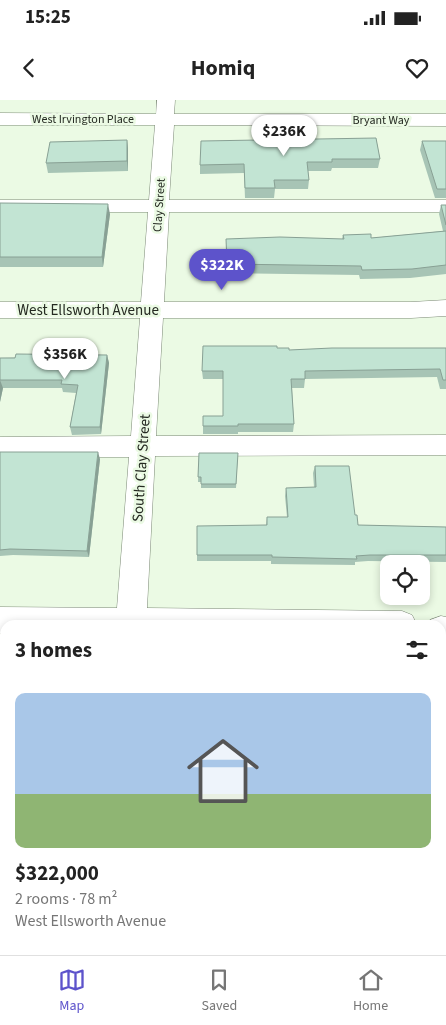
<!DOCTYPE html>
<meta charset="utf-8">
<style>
body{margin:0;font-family:"Source Sans 3",sans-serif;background:#f2f2f2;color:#222;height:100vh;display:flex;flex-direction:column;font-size:19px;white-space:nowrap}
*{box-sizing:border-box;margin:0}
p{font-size:16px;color:#767676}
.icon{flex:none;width:28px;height:28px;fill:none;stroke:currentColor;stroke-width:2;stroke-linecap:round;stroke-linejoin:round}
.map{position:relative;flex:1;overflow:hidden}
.panel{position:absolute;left:0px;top:520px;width:446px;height:335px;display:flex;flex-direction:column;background:#fff;border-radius:15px 15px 0 0;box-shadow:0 2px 8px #0003}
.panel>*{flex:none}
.fabs{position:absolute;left:380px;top:455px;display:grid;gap:10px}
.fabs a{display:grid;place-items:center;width:50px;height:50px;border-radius:10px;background:#fff;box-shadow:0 2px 8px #0003;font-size:25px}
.price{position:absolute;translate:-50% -42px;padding:0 11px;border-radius:18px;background:#fff;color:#222;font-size:16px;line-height:32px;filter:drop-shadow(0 1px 2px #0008)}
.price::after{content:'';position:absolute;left:50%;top:30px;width:15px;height:11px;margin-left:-8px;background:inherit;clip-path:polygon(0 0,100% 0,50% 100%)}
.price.selected{background:#5d53cb;color:#fff}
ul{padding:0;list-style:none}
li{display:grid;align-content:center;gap:10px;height:265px;padding:0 15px}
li+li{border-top:1px solid #e0e0e0}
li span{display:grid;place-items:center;height:155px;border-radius:10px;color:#555}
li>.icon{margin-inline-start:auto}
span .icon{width:90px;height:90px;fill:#fffc;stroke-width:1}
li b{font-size:21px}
h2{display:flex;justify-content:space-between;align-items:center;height:60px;padding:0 15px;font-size:21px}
.status{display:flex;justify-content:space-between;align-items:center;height:35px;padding:0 25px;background:#fff;direction:ltr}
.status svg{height:14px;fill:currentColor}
header{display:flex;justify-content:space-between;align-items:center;height:65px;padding:0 15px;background:#fff;font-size:22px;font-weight:700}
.tabs{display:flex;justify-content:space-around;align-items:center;height:70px;border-top:1px solid #e0e0e0;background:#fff;font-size:14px;color:#767676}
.tabs a{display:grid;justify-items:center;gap:2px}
.tabs .selected{color:#5d53cb}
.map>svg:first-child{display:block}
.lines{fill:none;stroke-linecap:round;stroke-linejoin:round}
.minor-casing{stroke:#7c8976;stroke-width:1}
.minor{fill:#fff;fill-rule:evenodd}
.wall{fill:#a7c4b5}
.shaded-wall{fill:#88a094}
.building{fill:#c2e4d3;stroke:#88a094}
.labels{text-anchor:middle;stroke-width:5;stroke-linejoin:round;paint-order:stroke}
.far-street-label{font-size:12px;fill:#242921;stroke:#ebfae4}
.street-label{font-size:15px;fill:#242921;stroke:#ebfae4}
</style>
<div class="status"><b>15:25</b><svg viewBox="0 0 49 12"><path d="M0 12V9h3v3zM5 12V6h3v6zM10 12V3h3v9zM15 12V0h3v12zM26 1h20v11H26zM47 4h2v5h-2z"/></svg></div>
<header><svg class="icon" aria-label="back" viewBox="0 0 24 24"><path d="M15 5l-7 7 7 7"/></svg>Homiq<svg class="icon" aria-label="heart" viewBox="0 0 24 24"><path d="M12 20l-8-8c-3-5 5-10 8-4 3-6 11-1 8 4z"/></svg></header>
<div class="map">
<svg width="446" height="855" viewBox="0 0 446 855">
<rect width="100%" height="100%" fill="#ebfae4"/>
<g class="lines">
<!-- minor casing -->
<g class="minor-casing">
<path id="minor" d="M157 0H175L174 14H446V26L174 25 169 100H446V112H169L164 202H411L446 200V216L411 218H163L156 336 446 335V355L155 356 147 508 402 511 412 515 417 525H5V534L0 533V507L117 508 129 357H0V337L131 336 140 218H0V202H141L148 112H0V100H149L155 25H0V13L156 14Z
M441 516 446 517V545L441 544V525H428L430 520Z
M0 748H5V784H0Z
M441 757 446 759V796L441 794Z
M89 850H125V855H87Z"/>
</g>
<!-- minor -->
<use href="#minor" class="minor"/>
</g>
<!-- wall -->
<path class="wall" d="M376 38 380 59 378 68H332L331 71H308L309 80 308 89H275L274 98H245L244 73 200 74V65Z
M127 40 128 49V71L48 73 46 63Z
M422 41H446V98H435L420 50Z
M0 103 110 114 103 167H0Z
M441 105H446V174L410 178 360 179 359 175 227 173 226 139H342L343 135 371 138 443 131 439 114Z
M277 248 289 250 446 248V289H440L437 277 305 279 304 288H292L294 324 293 332H238V334H203V316H223V279H203L202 271Z
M107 255 109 263 101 334 72 335 70 327 76 293 63 292 62 288H3L0 302V258Z
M0 352 100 359 89 457 13 455 0 456Z
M199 353H238L236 388H201V382H198Z
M315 366 355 415 358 425 446 427V462L368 461 355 462V465L271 464V461H197V455L266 425 267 417H287L285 396 286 388 314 387 313 373Z
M441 602 446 603V660L441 659Z
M0 618 1 621H5V680L2 678 3 677H0Z
M446 665V713H441V673Z
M441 805H446V855H444L441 836Z"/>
<!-- shaded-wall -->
<path class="shaded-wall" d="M127 40 128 49V71L127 61Z
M108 104 110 114 103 167 102 157Z
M107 255 109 263 101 334 100 327Z
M0 280 3 288 0 302Z
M98 352 100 359 89 457 87 451Z"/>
<!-- building -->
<path class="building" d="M376 38 380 59H332V62H307L309 80H274L275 88H245L244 64 200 65 201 41Z
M127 40V61L46 63 50 42Z
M422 41H446V89H437Z
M0 103 108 104 102 157H0Z
M441 105H446V125Z
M446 131V165L412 169 362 170 361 166 227 164 226 139 280 137 344 139 343 135 371 134V138Z
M203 246H277V248H289V250L332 248H446V280H443L440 269 305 271V279H291L294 324H238V326H203V316H223V271H202Z
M16 254 107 255 100 327H70L78 285 61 284 62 280H0V258H15Z
M0 352H98L87 451 10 449 0 450Z
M199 353H238L236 384H201V377H198Z
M315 366H349L355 415H357L358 425 446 427V455H370L356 456 357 459 272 457V455H197V426L267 425V417H288L286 388 316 387Z
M441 602 446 603V655L441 653Z
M0 621H5V678H2L3 673H0Z
M446 667V710H441V675Z
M441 805H446V851L441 818Z"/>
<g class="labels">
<!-- far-street labels -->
<g class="far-street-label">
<text x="83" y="23">West Irvington Place</text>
<text x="381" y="24">Bryant Way</text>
<text transform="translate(159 105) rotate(-86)" y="4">Clay Street</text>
</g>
<!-- street labels -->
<g class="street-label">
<text x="88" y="215">West Ellsworth Avenue</text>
<text transform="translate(141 368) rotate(-86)" y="5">South Clay Street</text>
</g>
</g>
</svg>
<div class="fabs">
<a><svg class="icon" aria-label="locate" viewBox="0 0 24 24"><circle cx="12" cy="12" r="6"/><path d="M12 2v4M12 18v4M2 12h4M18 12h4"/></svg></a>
</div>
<b class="price" style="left:284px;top:57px">$236K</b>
<b class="price selected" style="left:222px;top:191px">$322K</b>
<b class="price" style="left:65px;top:280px">$356K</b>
<section class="panel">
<h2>3 homes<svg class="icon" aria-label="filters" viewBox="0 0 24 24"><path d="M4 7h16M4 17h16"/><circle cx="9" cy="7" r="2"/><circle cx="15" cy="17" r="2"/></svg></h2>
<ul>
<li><span style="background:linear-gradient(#a9c7e8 65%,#8fb573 0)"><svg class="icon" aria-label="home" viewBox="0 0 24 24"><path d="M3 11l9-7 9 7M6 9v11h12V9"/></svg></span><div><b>$322,000</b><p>2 rooms · 78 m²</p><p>West Ellsworth Avenue</p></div></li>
</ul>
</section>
</div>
<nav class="tabs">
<a class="selected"><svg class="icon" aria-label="map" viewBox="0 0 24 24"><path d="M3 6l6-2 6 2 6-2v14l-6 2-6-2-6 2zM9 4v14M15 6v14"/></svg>Map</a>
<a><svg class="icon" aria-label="saved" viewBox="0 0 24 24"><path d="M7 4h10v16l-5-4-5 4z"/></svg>Saved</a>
<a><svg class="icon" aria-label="home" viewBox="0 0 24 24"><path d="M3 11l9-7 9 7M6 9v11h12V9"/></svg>Home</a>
</nav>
